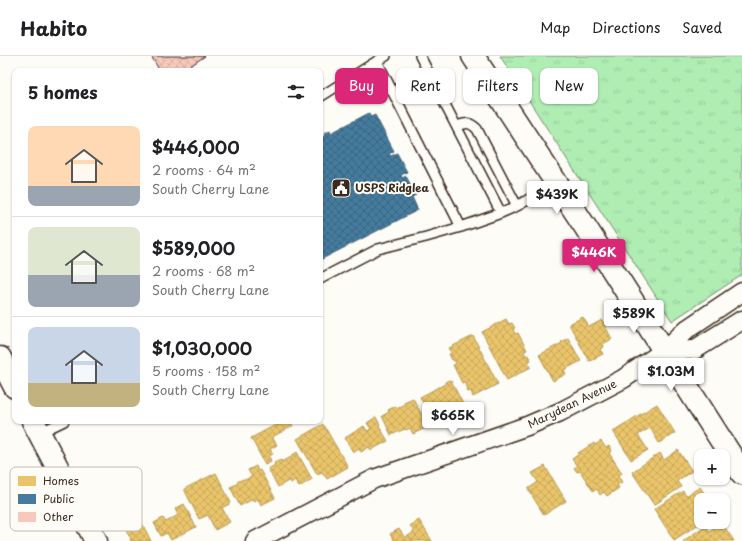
<!DOCTYPE html>
<meta charset="utf-8">
<style>
body{margin:0;font-family:"Playpen Sans",sans-serif;background:#f6f6f6;color:#202124;height:100vh;display:flex;flex-direction:column;font-size:15px;white-space:nowrap}
*{box-sizing:border-box;margin:0}
p{font-size:13px;color:#757577}
.icon{flex:none;width:22px;height:22px;fill:none;stroke:currentColor;stroke-width:2;stroke-linecap:round;stroke-linejoin:round}
.map{position:relative;flex:1;overflow:hidden}
.side{position:absolute;left:12px;top:12px;width:311px;height:356px;display:flex;flex-direction:column;background:#fff;border-radius:8px;box-shadow:0 1px 3px #0004}
.side>*{flex:none}
.hud{position:absolute;left:335px;top:12px;width:347px;height:36px;display:flex;gap:8px}
.fabs{position:absolute;left:694px;top:393px;display:grid;gap:8px}
.fabs a{display:grid;place-items:center;width:36px;height:36px;border-radius:8px;background:#fff;box-shadow:0 1px 3px #0004;font-size:20px}
.price{position:absolute;translate:-50% -34px;padding:0 9px;border-radius:4px;background:#fff;color:#222;font-size:13px;line-height:26px;filter:drop-shadow(0 1px 2px #0008)}
.price::after{content:'';position:absolute;left:50%;top:24px;width:12px;height:9px;margin-left:-6px;background:inherit;clip-path:polygon(0 0,100% 0,50% 100%)}
.price.on{background:#db2777;color:#fff}
ul{padding:0;list-style:none}
li{display:flex;align-items:center;gap:12px;height:100px;padding:0 16px}
li+li{border-top:1px solid #e0e0e0}
li span{display:grid;place-items:center;flex:none;width:112px;height:80px;border-radius:8px;color:#555}
li>.icon{margin-inline-start:auto}
span .icon{width:48px;height:48px;fill:#fffc;stroke-width:1}
li b{font-size:17px}
h2{display:flex;justify-content:space-between;align-items:center;height:48px;padding:0 16px;font-size:17px}
.pill{padding:0 14px;border-radius:8px;background:#fff;box-shadow:0 1px 3px #0004;font-size:14px;line-height:36px}
.pill.on{background:#db2777;color:#fff}
header{display:flex;align-items:center;gap:24px;box-sizing:border-box;height:56px;padding:0 20px;background:#fff;border-bottom:1px solid #e0e0e0}
header strong{font-size:19px}
nav{display:flex;gap:22px;margin-inline-start:auto;font-size:14px}
.map>svg:first-child{display:block}
.grass{fill:url(#grass-tufts);stroke:#758c68}
.homes{fill:url(#homes-cross-hatch);stroke:#b59653}
.public{fill:url(#public-cross-hatch);stroke:#426377}
.building{fill:url(#building-cross-hatch);stroke:#3b2a1e}
.lines{fill:none;stroke-linecap:round;stroke-linejoin:round}
.lane-casing{stroke:#3b2a1e;stroke-width:12}
.street-casing{stroke:#3b2a1e;stroke-width:21}
.secondary-casing{stroke:#3b2a1e;stroke-width:25}
.lane{stroke:#fdfcf7;stroke-width:9}
.street{stroke:#fdfcf7;stroke-width:18}
.secondary{stroke:#fdfcf7;stroke-width:22}
.labels{text-anchor:middle;stroke-width:4;stroke-linejoin:round;paint-order:stroke}
.poi-label{font-size:11px;font-weight:bold;fill:#3b2a1e;stroke:#fdfcf7;text-anchor:start}
.street-label{font-size:11px;fill:#3b2a1e;stroke:#fdfcf7}
.key{fill:#fdfcf7;stroke:#c3bdb6;stroke-width:1}
.key-label{font-size:11px;fill:#3b2a1e}
</style>
<header>
<strong>Habito</strong>
<nav><a>Map</a><a>Directions</a><a>Saved</a></nav>
</header>
<div class="map">
<svg width="742" height="485" viewBox="0 0 742 485">
<defs>
<pattern id="grass-tufts" width="24" height="20" patternUnits="userSpaceOnUse"><rect width="24" height="20" fill="#afedb3"/><path d="M3 7l-1-3M5 7V3M7 7l1-3M15 17l-1-3M17 17v-4M19 17l1-3" fill="none" stroke="#97cb9a"/></pattern>
<pattern id="homes-cross-hatch" width="8" height="8" patternUnits="userSpaceOnUse"><rect width="8" height="8" fill="#e9c46a"/><path d="M0 0l8 8M0 8l8-8" fill="none" stroke="#c9a95b"/></pattern>
<pattern id="public-cross-hatch" width="8" height="8" patternUnits="userSpaceOnUse"><rect width="8" height="8" fill="#457b9d"/><path d="M0 0l8 8M0 8l8-8" fill="none" stroke="#3b657f"/></pattern>
<pattern id="building-cross-hatch" width="8" height="8" patternUnits="userSpaceOnUse"><rect width="8" height="8" fill="#f7c9bd"/><path d="M0 0l8 8M0 8l8-8" fill="none" stroke="#d5ada2"/></pattern>
</defs>
<rect width="100%" height="100%" fill="#fdfcf7"/>
<filter id="ink" filterUnits="userSpaceOnUse"><feTurbulence type="fractalNoise" baseFrequency=".025" numOctaves="2"/><feDisplacementMap in="SourceGraphic" scale="8" xChannelSelector="R" yChannelSelector="G"/><feConvolveMatrix kernelMatrix="1 2 1 2 8 2 1 2 1" color-interpolation-filters="sRGB"/></filter>
<g filter="url(#ink)">
<!-- grass -->
<path class="grass" d="M500 0H742V219L672 265Z"/>
<!-- homes -->
<path class="homes" d="M583 261 589 271 602 264 612 283 603 288 604 291 600 293 603 298 589 305 569 268Z
M506 263 509 268 512 267 515 272 513 273 515 278 518 277 527 294 524 295 526 300 528 299 531 304 528 306 531 311 507 324 482 276Z
M473 280 498 328 473 341 471 335 468 336 466 331H467L465 326 462 327 453 309 456 308 454 304H452L449 298 452 297 449 292Z
M568 282 581 305 564 314 566 318 553 325 539 299 562 287 561 286Z
M449 324 451 325 463 348 446 357 448 360 434 367 420 341 445 328V326Z
M413 342 428 371 413 378 410 372 406 374 405 373 391 379 382 360 389 356 388 354 396 350V352L405 348 404 346Z
M657 348 675 377 659 387 650 372 638 379 648 394 631 404 613 375Z
M376 361 380 369 379 370 388 385 371 394 369 391 361 396 359 392 353 396 345 382 364 370 367 375 371 373 367 367Z
M283 365H290L293 370 272 381 277 389 270 393 273 398 269 400 271 405 265 408 251 382Z
M323 368 348 411 327 423 322 416 317 418 297 383Z
M601 385 606 392 609 390 612 395 609 397 622 417 618 420 622 426 617 429 619 432 607 440 604 436 600 439 597 433 593 435 580 415 577 416 574 412 577 410 572 403 579 398 578 397 594 387 595 389Z
M678 394 692 415 677 425 681 431 654 449 632 416 660 397 664 404Z
M297 396 312 423 299 431 295 424 291 427 290 424 278 431 268 413 275 409 274 407 281 403 282 406 291 401V400Z
M256 410 258 415 260 414 275 442 261 449 258 443 254 445 253 443 240 450 230 431 237 428V426L243 423 244 424 252 421 248 414Z
M545 410 566 445 544 459 528 433 538 426 532 417Z
M216 417 231 447 222 452 230 466 215 474 208 459 199 463 184 433Z
M700 431 709 444H701V458L699 460 701 463 702 466 674 484 654 453 683 435 686 440Z
M184 448 196 471 171 484 167 477 161 480 154 467 163 462 166 466 178 459 175 453Z
M419 464 432 485H394L390 478 399 473 405 482 414 476 410 469Z
M141 465 151 485H131L130 483 131 482 126 474Z
M722 467 734 485H683L705 470 709 475Z"/>
<!-- public -->
<path class="public" d="M369 57 371 61 375 59 394 95 389 98 391 100 397 97 407 116 401 119 402 122 406 120 416 139 412 141 418 154 320 204V81L325 79 324 77 330 74 331 77Z"/>
<!-- building -->
<path class="building" d="M151 0H205L183 15H160Z"/>
<g class="lines">
<!-- lane casing -->
<g class="lane-casing">
<path id="lane" d="M386 0 377 5 461 171 501 157 517 150 557 127
M420 0 501 157
M320 41 377 5
M456 70C466 67 469 65 477 73L517 150
M320 223 378 193 426 181 461 171
M39 377 64 365"/>
</g>
<!-- street casing -->
<g class="street-casing">
<path id="street" d="M664 295 694 294 742 264
M255 485 374 423 527 370 560 356 623 323 664 295 687 273 742 236"/>
</g>
<!-- secondary casing -->
<g class="secondary-casing">
<path id="secondary" d="M473 0 586 172 742 417
M0 302 15 331
M33 365 96 485"/>
</g>
<!-- lane -->
<use href="#lane" class="lane"/>
<!-- street -->
<use href="#street" class="street"/>
<!-- secondary -->
<use href="#secondary" class="secondary"/>
</g>
</g>
<!-- icons -->
<defs>
<g id="civic-square" transform="scale(1)"><rect x="-9" y="-9" width="18" height="18" rx="4" fill="#3b2a1e" stroke="#fdfcf7"/><path d="M-.6-6.5H3V-4.5H.6V-3L4-1V1h2V6H-6V1h2V-1L-.6-3ZM-1.2 2.5V6h2.4V2.5Z" fill="#fff"/></g>
</defs>
<g fill-rule="evenodd">
<use href="#civic-square" x="341" y="132"/>
</g>
<g class="labels">
<!-- poi labels -->
<g class="poi-label">
<text x="355" y="136">USPS Ridglea</text>
</g>
<!-- street labels -->
<g class="street-label">
<text transform="translate(572 348) rotate(-26)" y="4">Marydean Avenue</text>
</g>
</g>
<!-- legend -->
<rect x="10" y="411" width="132" height="64" rx="6" class="key"/>
<rect x="18" y="420" width="18" height="10" fill="#e9c46a"/>
<rect x="18" y="438" width="18" height="10" fill="#457b9d"/>
<rect x="18" y="456" width="18" height="10" fill="#f7c9bd"/>
<g class="key-label">
<text x="43" y="429">Homes</text>
<text x="43" y="447">Public</text>
<text x="43" y="465">Other</text>
</g>
</svg>
<div class="fabs">
<a>+</a>
<a>−</a>
</div>
<b class="price" style="left:557px;top:159px">$439K</b>
<b class="price on" style="left:594px;top:217px">$446K</b>
<b class="price" style="left:634px;top:278px">$589K</b>
<b class="price" style="left:671px;top:336px">$1.03M</b>
<b class="price" style="left:453px;top:380px">$665K</b>
<div class="hud">
<a class="pill on">Buy</a>
<a class="pill">Rent</a>
<a class="pill">Filters</a>
<a class="pill">New</a>
</div>
<section class="side">
<h2>5 homes<svg class="icon" aria-label="filters" viewBox="0 0 24 24"><path d="M4 7h16M4 17h16"/><circle cx="9" cy="7" r="2"/><circle cx="15" cy="17" r="2"/></svg></h2>
<ul>
<li><span style="background:linear-gradient(#ffd9b3 75%,#9aa5b1 0)"><svg class="icon" aria-label="home" viewBox="0 0 24 24"><path d="M3 11l9-7 9 7M6 9v11h12V9"/></svg></span><div><b>$446,000</b><p>2 rooms · 64 m²</p><p>South Cherry Lane</p></div></li>
<li><span style="background:linear-gradient(#dfe7d0 60%,#9aa5b1 0)"><svg class="icon" aria-label="home" viewBox="0 0 24 24"><path d="M3 11l9-7 9 7M6 9v11h12V9"/></svg></span><div><b>$589,000</b><p>2 rooms · 68 m²</p><p>South Cherry Lane</p></div></li>
<li><span style="background:linear-gradient(#c9d6e8 70%,#c2b280 0)"><svg class="icon" aria-label="home" viewBox="0 0 24 24"><path d="M3 11l9-7 9 7M6 9v11h12V9"/></svg></span><div><b>$1,030,000</b><p>5 rooms · 158 m²</p><p>South Cherry Lane</p></div></li>
</ul>
</section>
</div>
